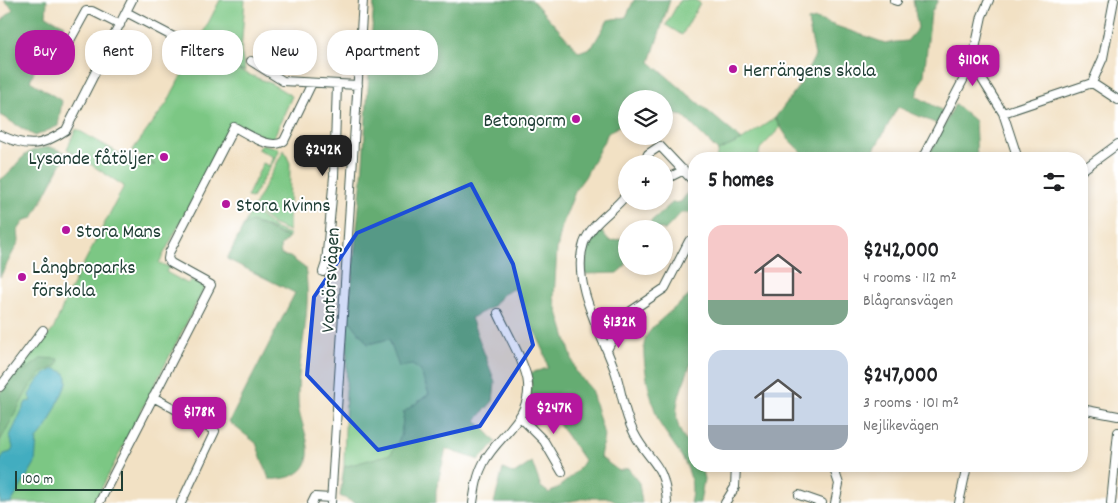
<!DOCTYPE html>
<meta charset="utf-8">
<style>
body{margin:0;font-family:Dekko,sans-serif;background:#f6f6f6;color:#202124;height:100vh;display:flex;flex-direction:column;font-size:19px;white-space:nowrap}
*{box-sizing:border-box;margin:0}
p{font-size:16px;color:#757577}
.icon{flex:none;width:28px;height:28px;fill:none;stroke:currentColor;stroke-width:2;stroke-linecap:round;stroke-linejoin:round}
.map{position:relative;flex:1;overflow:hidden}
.side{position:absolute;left:688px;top:152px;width:400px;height:320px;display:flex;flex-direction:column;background:#fff;border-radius:20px;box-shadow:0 2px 8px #0003}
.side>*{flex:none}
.top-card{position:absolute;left:15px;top:30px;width:475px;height:45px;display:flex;gap:10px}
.tools{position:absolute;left:618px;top:90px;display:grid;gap:10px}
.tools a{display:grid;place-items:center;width:55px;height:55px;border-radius:50%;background:#fff;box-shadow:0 2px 8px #0003;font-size:25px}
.scale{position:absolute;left:15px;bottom:12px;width:108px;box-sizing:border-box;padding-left:5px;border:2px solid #1f3d34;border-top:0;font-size:14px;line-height:18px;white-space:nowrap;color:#1f3d34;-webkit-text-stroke:4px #fff;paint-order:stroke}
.price{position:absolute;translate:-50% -42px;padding:0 11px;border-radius:10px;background:#b5179e;color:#fff;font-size:16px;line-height:32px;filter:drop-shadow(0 1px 2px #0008)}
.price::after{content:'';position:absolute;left:50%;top:30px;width:15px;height:11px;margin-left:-8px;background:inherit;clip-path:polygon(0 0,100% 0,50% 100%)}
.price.selected{background:#222;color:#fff}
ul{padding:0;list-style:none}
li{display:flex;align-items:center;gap:15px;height:125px;padding:0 20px}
li span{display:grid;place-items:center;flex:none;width:140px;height:100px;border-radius:15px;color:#555}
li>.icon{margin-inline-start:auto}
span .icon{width:60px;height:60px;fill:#fffc;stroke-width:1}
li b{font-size:21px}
h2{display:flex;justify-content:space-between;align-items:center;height:60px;padding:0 20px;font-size:21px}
.chip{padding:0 18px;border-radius:20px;background:#fff;box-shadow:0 2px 8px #0003;font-size:18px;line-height:45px}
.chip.selected{background:#b5179e;color:#fff}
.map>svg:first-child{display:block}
.green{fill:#7cc784;stroke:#4e825c}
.forest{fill:#65ac72;stroke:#427453}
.water{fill:#42adc0;stroke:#30757a}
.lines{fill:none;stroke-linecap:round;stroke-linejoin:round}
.minor-casing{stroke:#3f564a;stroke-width:10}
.minor{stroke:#fff;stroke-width:8}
.marked{fill:#1d4ed8;fill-opacity:0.2;stroke:#1d4ed8;stroke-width:4;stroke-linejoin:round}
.poi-dot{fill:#b5179e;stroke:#fff;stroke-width:2}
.labels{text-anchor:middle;stroke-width:4;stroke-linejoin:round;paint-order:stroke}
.poi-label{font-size:20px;fill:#1f3d34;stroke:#fff;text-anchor:start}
.street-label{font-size:20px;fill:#1f3d34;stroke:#fff}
</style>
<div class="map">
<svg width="1118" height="503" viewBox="0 0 1118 503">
<rect width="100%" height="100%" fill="#fff"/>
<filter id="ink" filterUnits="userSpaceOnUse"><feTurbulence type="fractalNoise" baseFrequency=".02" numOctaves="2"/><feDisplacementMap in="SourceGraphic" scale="10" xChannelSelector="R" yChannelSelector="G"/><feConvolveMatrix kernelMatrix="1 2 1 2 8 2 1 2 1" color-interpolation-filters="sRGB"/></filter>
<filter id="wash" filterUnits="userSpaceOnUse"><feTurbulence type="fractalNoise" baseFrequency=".0096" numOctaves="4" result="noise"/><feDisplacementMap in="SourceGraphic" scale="20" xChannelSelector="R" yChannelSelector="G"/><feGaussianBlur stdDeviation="1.12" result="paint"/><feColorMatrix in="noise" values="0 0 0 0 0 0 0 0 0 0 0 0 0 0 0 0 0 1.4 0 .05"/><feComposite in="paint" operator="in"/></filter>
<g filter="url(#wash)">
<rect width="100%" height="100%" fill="#f2e1c4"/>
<!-- green -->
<path class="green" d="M220 0H245L241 51 245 71 238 70 272 84 292 96 272 141 238 124H232L159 263 169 267 166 272 188 284 191 280 205 287 94 503H0V393L15 371 53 330 69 292 124 186 67 149 76 129 124 156 155 165 132 151 167 103Z
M680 0H695L700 3 682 35 666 25Z
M775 118 780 128 760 149 758 159H716L718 151 742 140Z
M262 144 278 148 279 152 252 198 247 197 263 163 269 166 274 157 258 149Z
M284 150 290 163 289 231 274 225 253 208Z
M255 212 276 229 289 234V237C271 232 262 219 244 225L250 213Z
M348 318 368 344 389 339 393 350 420 370 429 394 404 412 401 436 391 454 344 467Z"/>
<!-- forest -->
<path class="forest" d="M4 0H47L46 16 65 25 57 31 54 46 41 54 30 81 62 101 58 126 35 136 0 115V23L13 9Z
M374 0H532L579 52 592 47 608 20 626 17 634 0H670L650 62 742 140 718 151 683 116 664 113V99H626V121L608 133 585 177 576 189 562 226 557 249 554 298 576 372 591 389 604 435 600 457 619 471 628 468 639 483 642 503H619L610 498H587L561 503H494L503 469 514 474 532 462 541 487 549 493C561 487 578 472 584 460L551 413 533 425 526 419C524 402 535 395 530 373L548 368 544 351 514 288 502 295 492 307 471 318 495 382 493 401 476 420 496 442 479 460 446 449 436 490V503H355L340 496 344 467 391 454 401 436 404 412 429 394 420 370 412 365 399 367 389 339 368 344 348 318 362 177Z
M913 0H938L931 13 924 75 916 96 943 111 937 124 898 107 869 159H808L789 140 775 118 801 83 815 56 808 21 816 19 885 43 907 41 918 28Z
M955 104 975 121 977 159H927Z
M50 147 67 153 33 218 25 220 18 230 19 241 0 277V180C22 165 17 150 50 147Z
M693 185 694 213H681L664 231V229H642L672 203 681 202Z
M252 222C266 226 276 234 289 238L280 247 281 255 290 257 305 268C313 311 297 357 298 400 298 421 314 444 306 464 300 477 281 480 269 479L256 443 229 422 295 293 227 259 244 225Z
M599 229 610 241 626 238V265L617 273 585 274 587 249Z
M694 291C694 310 698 334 694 353 689 374 674 397 677 420 680 439 694 446 694 466H701L704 479 700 503H690C699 471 675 449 660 424 653 410 637 348 647 335 659 318 679 306 694 291Z
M42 358 59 359 57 366 42 373 30 386 0 441V393L15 371 26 370Z"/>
<!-- water -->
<path class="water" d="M55 369 64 372 67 377V383L47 427 37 439 35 463 11 503H0V462L4 454 11 452 13 448 10 436 26 402 31 401 29 395C37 382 41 374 55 369Z"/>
</g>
<g filter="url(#ink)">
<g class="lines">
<!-- minor casing -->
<g class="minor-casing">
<path id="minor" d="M894 0 897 1
M126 12 191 46
M63 53 86 11H92L120 25
M251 61 283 81 358 85
M972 63 1003 113 1018 159
M1092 83 1118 100
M1003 113 1092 83 1103 58 1114 0
M0 135C28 148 41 147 66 130L132 0
M922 159 972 63 982 16 989 0
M643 164 648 154 660 146 694 182
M1081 171 1118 144
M664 180 684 170
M626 195C613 212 592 222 584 243 570 284 604 337 616 374 622 394 624 414 634 433 649 463 665 462 667 503
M323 272 326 263 334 176 337 84
M607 350 615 334 631 311 665 288 689 241
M0 387 43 330
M153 397 215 431 181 503
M1081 409 1118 416
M520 417 544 441 562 472
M833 466 839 484 835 503
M799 495 822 503
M99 503 211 285 171 263 168 259 169 253 234 127C247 133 270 151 284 141L312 83
M312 503 315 497 331 498
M331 503 363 0
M473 503C475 489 477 475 484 462 498 435 531 420 528 384 527 366 506 331 498 313
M725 503 735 487 736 466
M959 503 967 466
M1111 503 1118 432"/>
</g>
<!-- minor -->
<use href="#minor" class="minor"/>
</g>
</g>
<!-- marked area -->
<path class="marked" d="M471 184 513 264 533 345 480 426 378 450 307 375 314 297 357 233Z"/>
<!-- markers -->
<g class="poi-dot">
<circle cx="733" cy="69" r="5"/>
<circle cx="576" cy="119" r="5"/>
<circle cx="164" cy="157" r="5"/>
<circle cx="226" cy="204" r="5"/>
<circle cx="66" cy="230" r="5"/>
<circle cx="22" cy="277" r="5"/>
</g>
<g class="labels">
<!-- poi labels -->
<g class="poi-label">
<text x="743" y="76">Herrängens skola</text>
<text x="566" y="126" text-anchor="end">Betongorm</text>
<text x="154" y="164" text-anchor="end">Lysande fåtöljer</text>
<text x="236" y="211">Stora Kvinns</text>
<text x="76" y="237">Stora Mans</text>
<text x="32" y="273">Långbroparks<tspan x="32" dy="23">förskola</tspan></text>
</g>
<!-- street labels -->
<g class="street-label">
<text transform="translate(329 280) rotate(-87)" y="7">Vantörsvägen</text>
</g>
</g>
</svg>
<div class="tools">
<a><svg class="icon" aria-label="layers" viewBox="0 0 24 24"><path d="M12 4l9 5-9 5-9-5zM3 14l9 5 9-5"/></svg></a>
<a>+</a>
<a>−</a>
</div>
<div class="scale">100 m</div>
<b class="price" style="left:973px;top:87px">$110K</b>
<b class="price selected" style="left:323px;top:177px">$242K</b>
<b class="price" style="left:619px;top:349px">$132K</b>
<b class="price" style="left:554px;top:435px">$247K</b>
<b class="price" style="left:199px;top:439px">$178K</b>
<div class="top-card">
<a class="chip selected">Buy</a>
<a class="chip">Rent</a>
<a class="chip">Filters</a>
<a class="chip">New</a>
<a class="chip">Apartment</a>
</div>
<section class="side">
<h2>5 homes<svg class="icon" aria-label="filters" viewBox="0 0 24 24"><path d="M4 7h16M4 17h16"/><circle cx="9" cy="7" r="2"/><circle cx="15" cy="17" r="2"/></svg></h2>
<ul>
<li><span style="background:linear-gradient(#f6c9c9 75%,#7fa58c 0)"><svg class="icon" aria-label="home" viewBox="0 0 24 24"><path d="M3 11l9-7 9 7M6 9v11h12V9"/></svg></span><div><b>$242,000</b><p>4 rooms · 112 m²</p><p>Blågransvägen</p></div></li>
<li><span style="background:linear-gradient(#c9d6e8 75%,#9aa5b1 0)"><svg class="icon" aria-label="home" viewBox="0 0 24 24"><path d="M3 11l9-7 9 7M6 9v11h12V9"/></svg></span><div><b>$247,000</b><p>3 rooms · 101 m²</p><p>Nejlikevägen</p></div></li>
</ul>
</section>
</div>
